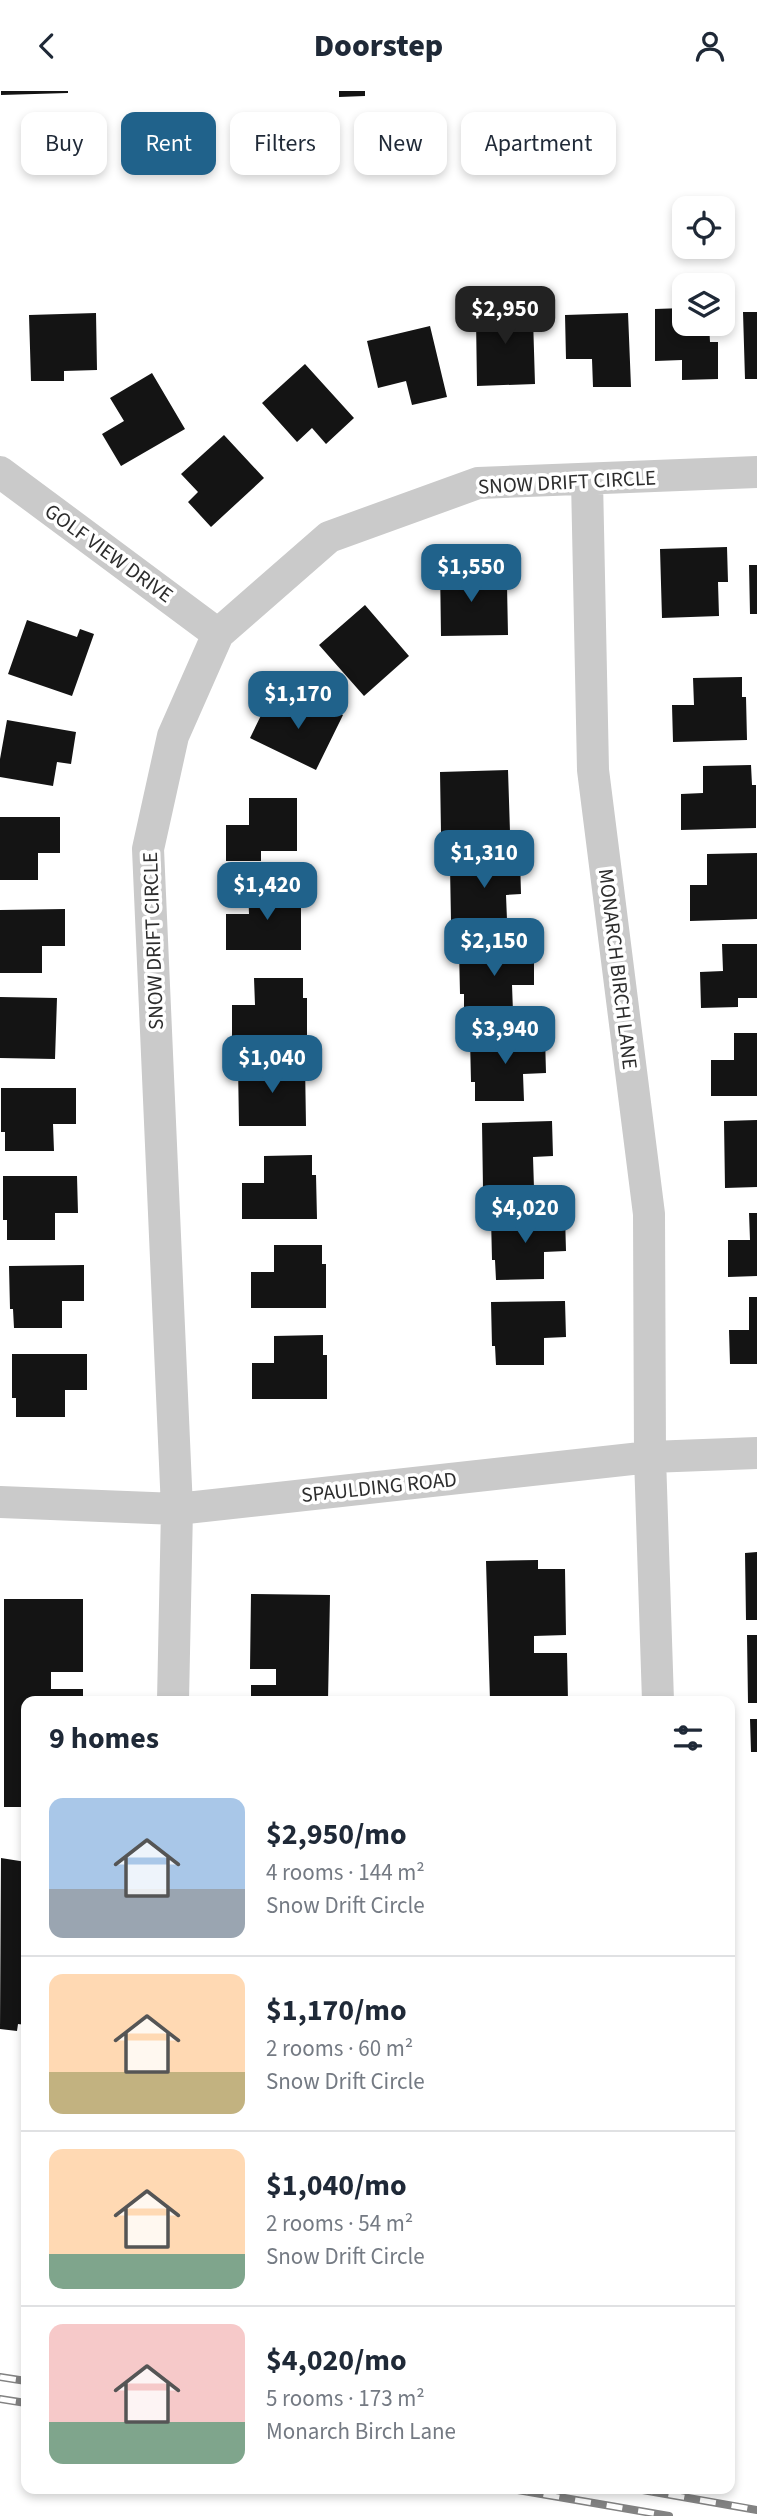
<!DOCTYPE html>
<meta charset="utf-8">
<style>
body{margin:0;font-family:"Source Sans 3",sans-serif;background:#f6f6f7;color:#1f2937;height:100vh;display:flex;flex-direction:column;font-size:26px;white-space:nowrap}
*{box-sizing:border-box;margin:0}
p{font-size:23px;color:#747a83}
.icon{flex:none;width:38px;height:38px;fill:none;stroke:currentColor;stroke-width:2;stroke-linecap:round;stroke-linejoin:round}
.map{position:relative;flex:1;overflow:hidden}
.side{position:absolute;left:21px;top:1605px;width:714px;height:798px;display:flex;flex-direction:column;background:#fff;border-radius:14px;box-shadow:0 4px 10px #0003}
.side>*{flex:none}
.guide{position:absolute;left:21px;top:21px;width:716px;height:63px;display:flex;gap:14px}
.buttons{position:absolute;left:672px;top:105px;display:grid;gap:14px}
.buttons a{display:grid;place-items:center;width:63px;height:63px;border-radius:14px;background:#fff;box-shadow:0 4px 10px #0003;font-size:35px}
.price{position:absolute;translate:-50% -60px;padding:0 16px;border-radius:14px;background:#20628b;color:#fff;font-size:23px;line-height:46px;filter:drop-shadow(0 2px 4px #0008)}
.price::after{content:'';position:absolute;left:50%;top:42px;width:21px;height:16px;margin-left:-10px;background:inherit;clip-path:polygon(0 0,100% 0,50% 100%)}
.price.on{background:#222;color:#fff}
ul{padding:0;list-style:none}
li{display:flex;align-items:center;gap:21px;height:175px;padding:0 28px}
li+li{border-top:2px solid #e0e1e3}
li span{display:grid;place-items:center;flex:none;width:196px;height:140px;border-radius:14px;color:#555}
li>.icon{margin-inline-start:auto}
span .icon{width:84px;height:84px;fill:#fffc;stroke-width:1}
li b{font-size:30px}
h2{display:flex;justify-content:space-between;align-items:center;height:84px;padding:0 28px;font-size:30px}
.tag{padding:0 24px;border-radius:14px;background:#fff;box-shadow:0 4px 10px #0003;font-size:24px;line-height:63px}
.tag.on{background:#20628b;color:#fff}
header{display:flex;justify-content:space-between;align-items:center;height:91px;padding:0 28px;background:#fff;font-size:32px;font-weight:800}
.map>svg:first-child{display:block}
.building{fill:#141414}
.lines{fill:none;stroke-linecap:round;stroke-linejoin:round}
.street{stroke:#cacaca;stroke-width:32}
.rail-casing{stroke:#828282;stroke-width:8}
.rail{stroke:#fff;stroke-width:5;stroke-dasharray:16;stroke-linecap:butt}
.labels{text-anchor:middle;stroke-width:7;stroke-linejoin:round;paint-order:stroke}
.street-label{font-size:21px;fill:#2d2d2d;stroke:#fff}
</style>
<header><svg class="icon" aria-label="back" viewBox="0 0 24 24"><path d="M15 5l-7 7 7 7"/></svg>Doorstep<svg class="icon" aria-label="person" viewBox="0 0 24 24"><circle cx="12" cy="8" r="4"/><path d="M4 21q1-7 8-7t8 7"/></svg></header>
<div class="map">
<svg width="757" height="2425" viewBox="0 0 757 2425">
<rect width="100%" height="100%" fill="#fff"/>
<!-- building -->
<path class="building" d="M1 0H68V2L1 4Z
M339 0H365V5L339 6Z
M490 204H513L514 228 533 227 535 293 477 295 476 228H490Z
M684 217V233H709L710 251H718V288L682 289V269L655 270V218Z
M743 221H757V288H745Z
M96 222 97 279 64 280V290H31L29 224Z
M628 222 631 296H593L592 268H566L565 224Z
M430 235 447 306 412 314 406 290 378 297 367 250Z
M305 273 354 327 326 353 312 337 297 351 262 312Z
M152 282 185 338 121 375 102 343 124 330 110 307Z
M224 344 264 387 211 436 188 411 198 401 181 383Z
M727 456 728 491H718L719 525 662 527 660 458Z
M477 474 478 494H507L508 544 441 545 440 475Z
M749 474H757V523H750Z
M365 514 409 565 364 605 319 554Z
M27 529 77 546 80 538 94 543 72 605 8 583Z
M742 586V606H746L747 649 673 651 672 614H694L693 587Z
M302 603 343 624 316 679 250 647 267 612 292 624Z
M7 629 76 641 71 673 57 671 53 695 0 686V668Z
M751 674 752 694H756V737L681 739V703L703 702V675Z
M508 679 510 741 441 742 440 681Z
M249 707H297V760H261V770H226V734H249Z
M0 726H60V762H38V789H0Z
M757 762V828L690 830V794H707V763Z
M520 767 521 803 506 804 507 829 451 830 450 776H482V768Z
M248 796H297V815H301V859H226V823H249Z
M65 818V855H42V882H0V819Z
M722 853H757V907H738V916L701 917 700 881 723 880Z
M534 858V894H512L513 921 464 923V903H460L459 859Z
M254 887H303V907H307V950L232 951V914H255Z
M0 906 57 907 55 968 0 967Z
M734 942H757V1005H711V969H734Z
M545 946 546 982 523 983 524 1010H475V991H471L470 948Z
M305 972 306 1035H239L238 974Z
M1 997H76V1033H53L54 1060H5V1041H1Z
M757 1029V1096L725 1097 724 1030Z
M552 1030 553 1065 533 1066 534 1097 483 1098 482 1032Z
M312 1064V1084H316L317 1128H242V1092H264V1065Z
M3 1085H77L78 1122H55V1149H7V1129H3Z
M749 1122H757V1185L728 1186V1149H750Z
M565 1125 566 1160 544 1161V1188L496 1189 495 1169H492L491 1126Z
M274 1154H322V1173H326V1217H251V1181H274Z
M84 1174V1210H62V1237H14L13 1218H10L9 1175Z
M749 1206H757V1273H730L729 1239H749Z
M565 1210 566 1246 544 1247V1274H496L495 1255H492L491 1211Z
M323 1244V1264H327V1308H252V1272H274V1245Z
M12 1263H87V1299H65V1326H16V1307H12Z
M757 1461V1529H746L745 1462Z
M538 1469V1478H565L566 1544 534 1545V1562H567L568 1610H490L486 1470Z
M251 1503 330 1504 328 1610H251V1594H276V1578H250Z
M4 1508H83V1581H51V1598H83V1610H26V1716H4Z
M747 1544H757V1612H748Z
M750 1628H757V1661H751Z
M1 1767 26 1771V1934L18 1933 17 1940 0 1938Z"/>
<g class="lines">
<!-- street -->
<path class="street" d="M0 381 218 543
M587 389 593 679 649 1123 650 1366 658 1610
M0 1411 177 1418 650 1366 757 1362
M173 1610 177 1418 148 758 173 645 218 543 329 446 478 392 757 381"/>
<!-- rail casing -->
<g class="rail-casing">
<path id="rail" d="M0 2286 26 2290
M0 2308 26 2312
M512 2398 669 2425
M637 2398 757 2419"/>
</g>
<!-- rail -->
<use href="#rail" class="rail"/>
</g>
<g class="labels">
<!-- street labels -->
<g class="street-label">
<text transform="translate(567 391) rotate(-3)" y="7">SNOW DRIFT CIRCLE</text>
<text transform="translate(109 462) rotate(36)" y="7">GOLF VIEW DRIVE</text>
<text transform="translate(153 850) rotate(-92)" y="7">SNOW DRIFT CIRCLE</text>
<text transform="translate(618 878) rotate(83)" y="7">MONARCH BIRCH LANE</text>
<text transform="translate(379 1396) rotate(-6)" y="7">SPAULDING ROAD</text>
</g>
</g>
</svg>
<div class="buttons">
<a><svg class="icon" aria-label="locate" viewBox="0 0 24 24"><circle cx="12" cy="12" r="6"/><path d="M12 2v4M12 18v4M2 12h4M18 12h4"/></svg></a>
<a><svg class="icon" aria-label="layers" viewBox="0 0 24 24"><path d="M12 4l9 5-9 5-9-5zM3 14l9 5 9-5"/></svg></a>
</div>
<b class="price on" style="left:505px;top:255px">$2,950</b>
<b class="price" style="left:471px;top:513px">$1,550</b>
<b class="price" style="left:298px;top:640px">$1,170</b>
<b class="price" style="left:484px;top:799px">$1,310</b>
<b class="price" style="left:267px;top:831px">$1,420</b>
<b class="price" style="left:494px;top:887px">$2,150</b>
<b class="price" style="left:505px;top:975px">$3,940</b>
<b class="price" style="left:272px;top:1004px">$1,040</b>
<b class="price" style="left:525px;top:1154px">$4,020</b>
<div class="guide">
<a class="tag">Buy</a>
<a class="tag on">Rent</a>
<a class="tag">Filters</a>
<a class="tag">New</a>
<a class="tag">Apartment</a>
</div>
<section class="side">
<h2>9 homes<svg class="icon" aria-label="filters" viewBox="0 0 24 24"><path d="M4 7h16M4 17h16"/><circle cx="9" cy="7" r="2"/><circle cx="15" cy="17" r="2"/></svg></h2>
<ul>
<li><span style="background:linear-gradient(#a9c7e8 65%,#9aa5b1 0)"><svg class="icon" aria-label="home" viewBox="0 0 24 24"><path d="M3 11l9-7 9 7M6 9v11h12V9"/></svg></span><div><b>$2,950/mo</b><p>4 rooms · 144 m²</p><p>Snow Drift Circle</p></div></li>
<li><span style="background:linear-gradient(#ffd9b3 70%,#c2b280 0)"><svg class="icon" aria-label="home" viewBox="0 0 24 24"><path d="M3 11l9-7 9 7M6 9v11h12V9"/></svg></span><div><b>$1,170/mo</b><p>2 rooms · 60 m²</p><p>Snow Drift Circle</p></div></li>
<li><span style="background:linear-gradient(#ffd9b3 75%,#7fa58c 0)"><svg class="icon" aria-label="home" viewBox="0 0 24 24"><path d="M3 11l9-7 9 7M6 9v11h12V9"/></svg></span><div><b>$1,040/mo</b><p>2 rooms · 54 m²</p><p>Snow Drift Circle</p></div></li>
<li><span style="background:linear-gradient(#f6c9c9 70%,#7fa58c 0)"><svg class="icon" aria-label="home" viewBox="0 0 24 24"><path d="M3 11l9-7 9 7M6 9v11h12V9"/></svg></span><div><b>$4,020/mo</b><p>5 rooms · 173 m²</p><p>Monarch Birch Lane</p></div></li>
</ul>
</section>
</div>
